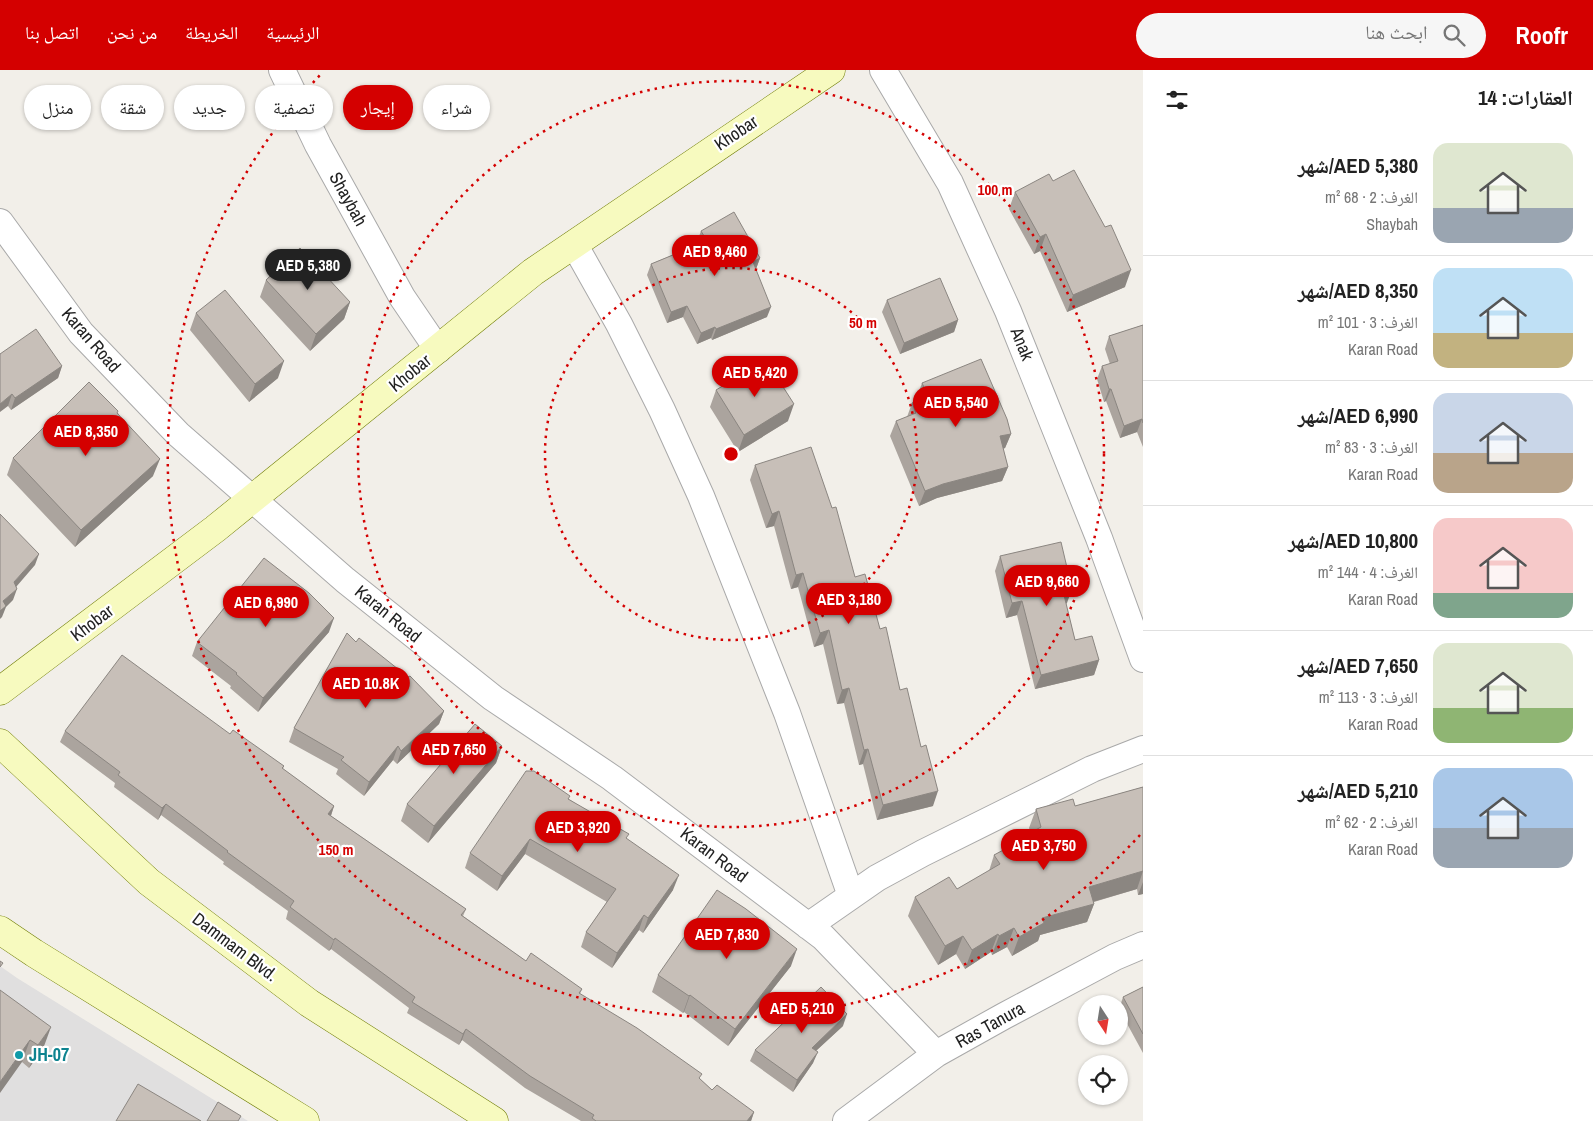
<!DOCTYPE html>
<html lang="ar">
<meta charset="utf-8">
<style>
body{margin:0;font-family:"Archivo Narrow","Noto Naskh Arabic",sans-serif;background:#f6f6f6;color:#222;direction:rtl;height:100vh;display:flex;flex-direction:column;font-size:19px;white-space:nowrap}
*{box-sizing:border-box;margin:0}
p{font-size:16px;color:#767676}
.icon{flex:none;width:28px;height:28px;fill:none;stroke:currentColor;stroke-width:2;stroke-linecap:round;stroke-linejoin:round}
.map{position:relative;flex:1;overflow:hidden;direction:ltr}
.drawer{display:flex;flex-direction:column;background:#fff;width:450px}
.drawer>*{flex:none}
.guide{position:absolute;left:15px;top:15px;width:475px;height:45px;direction:rtl;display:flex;gap:10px}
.needle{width:32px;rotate:168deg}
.tools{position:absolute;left:1078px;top:925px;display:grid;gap:10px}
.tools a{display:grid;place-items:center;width:50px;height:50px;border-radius:50%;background:#fff;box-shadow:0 1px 4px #0004;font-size:25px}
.price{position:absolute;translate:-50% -42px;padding:0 11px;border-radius:18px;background:#d40000;color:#fff;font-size:16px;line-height:32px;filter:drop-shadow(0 1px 2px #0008)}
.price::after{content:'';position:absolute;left:50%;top:30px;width:15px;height:11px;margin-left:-8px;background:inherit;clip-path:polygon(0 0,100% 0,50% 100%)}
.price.active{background:#222;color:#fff}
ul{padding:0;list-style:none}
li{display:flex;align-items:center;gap:15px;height:125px;padding:0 20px}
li+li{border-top:1px solid #e0e0e0}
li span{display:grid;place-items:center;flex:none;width:140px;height:100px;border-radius:15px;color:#555}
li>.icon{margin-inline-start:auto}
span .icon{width:60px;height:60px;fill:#fffc;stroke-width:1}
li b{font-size:21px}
h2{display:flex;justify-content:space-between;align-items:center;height:60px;padding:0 20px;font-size:21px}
.chip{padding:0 18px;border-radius:22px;background:#fff;box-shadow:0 1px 4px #0004;font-size:18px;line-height:45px}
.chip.active{background:#d40000;color:#fff}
header{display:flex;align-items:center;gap:30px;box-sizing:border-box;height:70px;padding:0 25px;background:#d40000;color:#fff}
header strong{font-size:24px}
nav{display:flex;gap:28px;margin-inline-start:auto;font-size:18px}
.search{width:350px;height:45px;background:#f6f6f6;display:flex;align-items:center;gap:12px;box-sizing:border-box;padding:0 18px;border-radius:28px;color:#767676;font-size:19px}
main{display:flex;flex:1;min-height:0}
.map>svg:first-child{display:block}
.residential{fill:#e0dfdf}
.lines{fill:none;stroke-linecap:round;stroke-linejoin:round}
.street-casing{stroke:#a9a9a9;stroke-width:28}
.secondary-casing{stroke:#707d05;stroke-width:29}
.street{stroke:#fff;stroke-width:26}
.secondary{stroke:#f7fabf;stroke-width:28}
.wall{fill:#aba49e}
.shaded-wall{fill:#8b8681}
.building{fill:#c7bfb8;stroke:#8b8681}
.ring{fill:none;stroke:#d40000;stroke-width:2.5;stroke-dasharray:2.5 5}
.culture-dot{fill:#0f9aa8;stroke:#fff;stroke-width:2}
.labels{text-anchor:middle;stroke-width:4.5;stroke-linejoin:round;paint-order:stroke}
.street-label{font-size:18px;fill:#222;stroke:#fff}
.culture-label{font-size:18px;font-weight:bold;fill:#0d838f;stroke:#fff;text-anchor:start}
.centre{fill:#d40000;stroke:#fff;stroke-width:2.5}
.ring-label{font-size:15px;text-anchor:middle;font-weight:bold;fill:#d40000;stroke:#fff;stroke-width:4.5;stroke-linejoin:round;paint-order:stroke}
</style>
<header>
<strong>Roofr</strong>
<div class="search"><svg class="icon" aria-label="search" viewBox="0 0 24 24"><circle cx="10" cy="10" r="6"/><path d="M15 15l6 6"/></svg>ابحث هنا</div>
<nav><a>الرئيسية</a><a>الخريطة</a><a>من نحن</a><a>اتصل بنا</a></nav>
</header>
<main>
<section class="drawer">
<h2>العقارات: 14<svg class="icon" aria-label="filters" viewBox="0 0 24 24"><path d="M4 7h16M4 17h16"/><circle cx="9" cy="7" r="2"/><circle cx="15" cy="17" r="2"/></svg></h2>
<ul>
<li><span style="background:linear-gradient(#dfe7d0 65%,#9aa5b1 0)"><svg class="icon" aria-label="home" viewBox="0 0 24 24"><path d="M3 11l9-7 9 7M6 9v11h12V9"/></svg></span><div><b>AED 5,380/شهر</b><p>الغرف: 2 · 68 m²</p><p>Shaybah</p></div></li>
<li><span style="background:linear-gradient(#bfe0f5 65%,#c2b280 0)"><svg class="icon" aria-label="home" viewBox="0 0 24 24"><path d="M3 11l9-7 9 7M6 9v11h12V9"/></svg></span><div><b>AED 8,350/شهر</b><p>الغرف: 3 · 101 m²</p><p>Karan Road</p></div></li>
<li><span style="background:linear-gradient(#c9d6e8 60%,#b9a48a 0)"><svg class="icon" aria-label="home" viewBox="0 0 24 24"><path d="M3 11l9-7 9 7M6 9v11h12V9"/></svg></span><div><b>AED 6,990/شهر</b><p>الغرف: 3 · 83 m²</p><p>Karan Road</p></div></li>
<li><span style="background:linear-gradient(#f6c9c9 75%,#7fa58c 0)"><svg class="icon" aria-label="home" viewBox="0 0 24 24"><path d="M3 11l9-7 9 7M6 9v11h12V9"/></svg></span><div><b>AED 10,800/شهر</b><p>الغرف: 4 · 144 m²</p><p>Karan Road</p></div></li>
<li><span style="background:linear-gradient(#dfe7d0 65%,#8fb573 0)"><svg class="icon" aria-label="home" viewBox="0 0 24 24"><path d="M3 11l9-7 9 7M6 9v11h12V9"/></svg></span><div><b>AED 7,650/شهر</b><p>الغرف: 3 · 113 m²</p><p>Karan Road</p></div></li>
<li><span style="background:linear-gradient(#a9c7e8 60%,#9aa5b1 0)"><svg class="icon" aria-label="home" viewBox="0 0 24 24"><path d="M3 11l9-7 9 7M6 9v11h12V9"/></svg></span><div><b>AED 5,210/شهر</b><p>الغرف: 2 · 62 m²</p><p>Karan Road</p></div></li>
</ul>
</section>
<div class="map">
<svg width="1143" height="1051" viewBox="0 0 1143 1051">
<rect width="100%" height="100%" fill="#f2efe9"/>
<!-- residential -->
<path class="residential" d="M0 896 17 908 248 1051H0Z"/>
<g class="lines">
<!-- street casing -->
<g class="street-casing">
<path id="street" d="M282 0 318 75 402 227 438 280
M883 0 950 113 1008 241 1099 468 1143 589
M0 152 81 263 178 364 345 510 493 628 612 708 823 867 936 984
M574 174 619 254 662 340 701 426 787 643 851 826
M808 856 877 808 923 783 1092 699 1143 679
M846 1051 936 984 1004 946 1115 887 1143 875"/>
</g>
<!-- secondary casing -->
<g class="secondary-casing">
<path id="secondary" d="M0 621 215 459 533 202 831 0
M0 673 149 812 309 933 494 1051
M0 860 34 883 305 1051"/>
</g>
<!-- street -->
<use href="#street" class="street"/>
<!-- secondary -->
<use href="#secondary" class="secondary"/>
</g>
<!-- wall -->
<path class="wall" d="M1053 111 1125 217 1067 242 1040 181 1034 184 1009 139 1015 122Z
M701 161 760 188 756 199 767 247 712 270 711 268 697 274 683 247 667 253 647 205 651 194 698 174 697 172Z
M266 210 350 232 344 249 310 281 260 227Z
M887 230 958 250 954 262 900 284 882 242Z
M196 243 278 308 249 332 190 260Z
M1143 255V377L1137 362 1120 368 1106 331 1104 332 1097 309 1102 296 1110 294 1105 279 1109 266Z
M0 284 62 296 58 308 11 340 8 336Z
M922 313 1011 364 1005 378 1003 379 1008 397 1002 411 937 428 919 436 890 366 896 351 907 347 912 333 918 331 917 327Z
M716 320 788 351 738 382 710 337Z
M118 343 153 406 75 477 7 405 13 388Z
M755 395 855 507 880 559 900 620 933 736 877 750 863 694 859 695 844 633 837 634 823 574 814 577 798 517 791 519 774 456 766 458 750 410Z
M1000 486 1067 533 1066 534 1075 570 1099 590 1094 605 1035 619 1017 545 1006 548 995 501Z
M329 562 258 642 230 618 231 616 192 586 197 572Z
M356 572 444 641 439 654 397 694 393 690 364 726 336 704 338 699 289 672 294 658Z
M65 661 230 664 284 696 283 699 334 736 331 746 466 839 463 846 526 891 582 919 580 924 700 1009 712 1020 754 1042 751 1051H581L525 1018 462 970 459 975 407 943 409 938 331 879 329 881 286 849 288 841 223 794 224 792 161 745 158 750 114 717 115 713 60 672Z
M502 676 496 693 428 773 401 751 407 734Z
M1143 717V824L1138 825 1137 819 1094 832V834L1087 852 1040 865 1038 871 1012 886 1007 877 992 885 991 882 965 899 956 884 938 895 908 846 915 827 957 819 989 801 994 785 1007 778 1008 775 1031 763 1029 758 1036 739 1075 736Z
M569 729 627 769 673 820 643 863 639 860 612 898 581 877 586 862 607 832 525 784 497 821 465 798 470 783Z
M791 896 728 976 684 942 683 943 652 922 658 905Z
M1143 917V983L1119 939 1123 927Z
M0 920 43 979 29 998 22 992Z
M843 956 816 981 813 993 793 1022 750 991 755 980Z"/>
<!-- shaded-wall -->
<path class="shaded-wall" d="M1046 164 1040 181 1034 184 1040 167Z
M760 188 756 199 753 192Z
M1131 200 1125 217 1067 242 1073 225Z
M350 232 344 249 310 281 316 264Z
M687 236 683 247 667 253 671 242Z
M771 237 767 247 712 270 716 259Z
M958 250 954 262 900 284 904 273Z
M715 257 711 268 697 274 701 263Z
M284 291 278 308 249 332 255 314Z
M62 296 58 308 11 340 15 328Z
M1109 319H1111L1106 331 1104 332Z
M12 324 8 336 0 342V334Z
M794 334 788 351 738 382 744 365Z
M1142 349 1137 362 1120 368 1124 356Z
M1011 364 1005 378 994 381 1000 366Z
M160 389 153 406 75 477 81 460Z
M1008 397 1002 411 937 428 919 436 925 421 943 414Z
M779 441 774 456 766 458 772 444Z
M39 484 35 495 10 524 14 512Z
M803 503 798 517 791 519 796 505Z
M17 519 13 530 6 537 2 547 0 549V539L3 531Z
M1072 519 1067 533 1058 536 1063 521Z
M1022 531 1017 545 1006 548 1012 533Z
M334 548 329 562 258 642 263 628Z
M829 560 823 574 814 577 820 563Z
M1099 590 1094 605 1035 619 1041 605Z
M849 618 844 633 837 634 842 620Z
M444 641 439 654 397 694 401 681Z
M398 676 393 690 364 726 369 712Z
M502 676 496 693 428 773 434 756Z
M868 679 863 694 859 695 864 680Z
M938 721 933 736 877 750 883 735Z
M166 734 161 745 158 750 162 738Z
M334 736 330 748 328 744Z
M530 769 525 784 497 821 502 806Z
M1143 801 1137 819 1082 835 1089 817Z
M679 805 673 820 643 863 648 848Z
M1143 812V824L1138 825Z
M1094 834 1087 852 1040 865 1038 871 1012 886 1019 867 1042 848Z
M644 845 639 860 612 898 617 883Z
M1014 858 1007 877 992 885 999 866Z
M998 864 991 882 965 899 972 880Z
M963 866 956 884 938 895 945 876Z
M335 868 331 879 329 881 334 870Z
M797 879 791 896 728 976 735 959Z
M690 925 684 942 683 943 689 926Z
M847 944 843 956 807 989 812 978Z
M51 957 43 979 29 998 38 975Z
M466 959 462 970 459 975 463 964Z
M30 970 22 992 0 1023V1012Z
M818 982 813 993 793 1022 797 1010Z
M754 1042 751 1051H747Z"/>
<!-- building -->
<path class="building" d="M1074 100 1105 157 1111 155 1131 200 1073 225 1046 164 1040 167 1015 122 1049 104 1053 111Z
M734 142 760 188 753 192 771 237 716 259 715 257 701 263 687 236 671 242 651 194 707 171 701 161Z
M300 178 350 232 316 264 266 210Z
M940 208 958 250 904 273 887 230Z
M225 220 284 291 255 314 196 243Z
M1143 255V353L1142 349 1124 356 1111 319H1109L1102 296 1118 291 1109 266Z
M36 259 62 296 15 328 12 324 0 334V284Z
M981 289 1007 349 1011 364 1000 366 1008 397 943 414 925 421 896 351 916 343 912 333 928 326 922 313Z
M769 295 794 334 744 365 716 320 754 297 757 302Z
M89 312 118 341 117 343 160 389 81 460 13 388Z
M811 377 832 438 836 437 855 507 865 504 880 559 886 557 900 620 907 618 921 677 926 675 938 721 883 735 868 679 864 680 849 618 842 620 829 560 820 563 803 503 796 505 779 441 772 444 755 395Z
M0 444 39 484 14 512 17 519 3 531 6 536 0 541Z
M1061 472 1072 519 1063 521 1075 570 1092 566 1099 590 1041 605 1022 531 1012 533 1000 486Z
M264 488 309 523 334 548 263 628 236 604 237 603 197 572Z
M347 563 356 572 359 568 408 607 410 606 444 641 401 681 398 676 369 712 341 690 344 687 294 658Z
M122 585 230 664 233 660 284 696 282 698 334 736 328 744 466 839 461 845 526 891 531 883 582 919 579 923 637 958 702 1004 699 1008 712 1020 717 1015 754 1042 747 1051H596L592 1048 594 1045 530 1006 466 959 463 964 412 932 415 927 335 868 334 870 290 837 294 831 227 782 228 781 166 734 162 738 118 705 120 702 65 661Z
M475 654 502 676 434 756 407 734Z
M526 701H534L570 726 568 729 629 764 626 768 679 805 648 848 644 845 617 883 586 862 616 819 530 769 502 806 470 783Z
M1143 717V801L1089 817 1094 834 1042 848 1044 853 1019 867 1014 858 999 866 998 864 972 880 963 866 945 876 915 827 949 807 957 819 1000 794 994 785 1009 777 1008 775 1041 757 1036 739 1073 729 1075 736Z
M717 820 746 839 797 879 735 959 690 925 689 926 658 905Z
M0 891 3 893 0 897Z
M821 917 847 944 812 978 818 982 797 1010 755 980Z
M1143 917V964L1123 927Z
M0 920 51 957 38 975 30 970 0 1012Z
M138 1014 201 1051H116Z
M218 1032 241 1046 238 1051H207Z"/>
<!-- distance rings -->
<g class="ring">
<circle cx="731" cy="384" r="186"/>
<circle cx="731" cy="384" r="373"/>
<path d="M1140 765A559 559 0 1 1 322 3"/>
</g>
<!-- markers -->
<circle class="culture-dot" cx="19" cy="985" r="5"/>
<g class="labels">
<!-- street labels -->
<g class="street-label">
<text transform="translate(736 63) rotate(-34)" y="6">Khobar</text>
<text transform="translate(348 129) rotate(61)" y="6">Shaybah</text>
<text transform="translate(91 270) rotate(49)" y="6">Karan Road</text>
<text transform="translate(1022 274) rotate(68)" y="6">Anak</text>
<text transform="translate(410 303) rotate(-39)" y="6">Khobar</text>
<text transform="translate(388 544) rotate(39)" y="6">Karan Road</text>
<text transform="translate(92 553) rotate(-37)" y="6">Khobar</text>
<text transform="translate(714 785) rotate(37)" y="6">Karan Road</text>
<text transform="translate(235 877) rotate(37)" y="6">Dammam Blvd.</text>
<text transform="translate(990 955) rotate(-29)" y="6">Ras Tanura</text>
</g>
<!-- culture labels -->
<g class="culture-label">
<text x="29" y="991">JH-07</text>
</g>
</g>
<circle cx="731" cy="384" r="8" class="centre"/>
<g class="ring-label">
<text x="995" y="125">100 m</text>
<text x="863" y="258">50 m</text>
<text x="336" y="785">150 m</text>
</g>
</svg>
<div class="tools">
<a><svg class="needle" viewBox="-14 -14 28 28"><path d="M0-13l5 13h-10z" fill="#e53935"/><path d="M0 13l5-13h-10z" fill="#767676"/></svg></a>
<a><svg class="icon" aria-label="locate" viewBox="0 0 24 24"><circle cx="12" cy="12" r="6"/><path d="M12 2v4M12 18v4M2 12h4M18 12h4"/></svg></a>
</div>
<b class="price" style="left:715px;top:207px">AED 9,460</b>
<b class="price active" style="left:308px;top:221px">AED 5,380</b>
<b class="price" style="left:755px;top:328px">AED 5,420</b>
<b class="price" style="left:956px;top:358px">AED 5,540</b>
<b class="price" style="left:86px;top:387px">AED 8,350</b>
<b class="price" style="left:1047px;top:537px">AED 9,660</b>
<b class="price" style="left:849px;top:555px">AED 3,180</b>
<b class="price" style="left:266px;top:558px">AED 6,990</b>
<b class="price" style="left:366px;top:639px">AED 10.8K</b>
<b class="price" style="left:454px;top:705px">AED 7,650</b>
<b class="price" style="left:578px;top:783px">AED 3,920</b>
<b class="price" style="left:1044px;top:801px">AED 3,750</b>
<b class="price" style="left:727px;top:890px">AED 7,830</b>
<b class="price" style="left:802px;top:964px">AED 5,210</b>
<div class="guide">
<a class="chip">شراء</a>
<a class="chip active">إيجار</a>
<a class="chip">تصفية</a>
<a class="chip">جديد</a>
<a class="chip">شقة</a>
<a class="chip">منزل</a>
</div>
</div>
</main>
